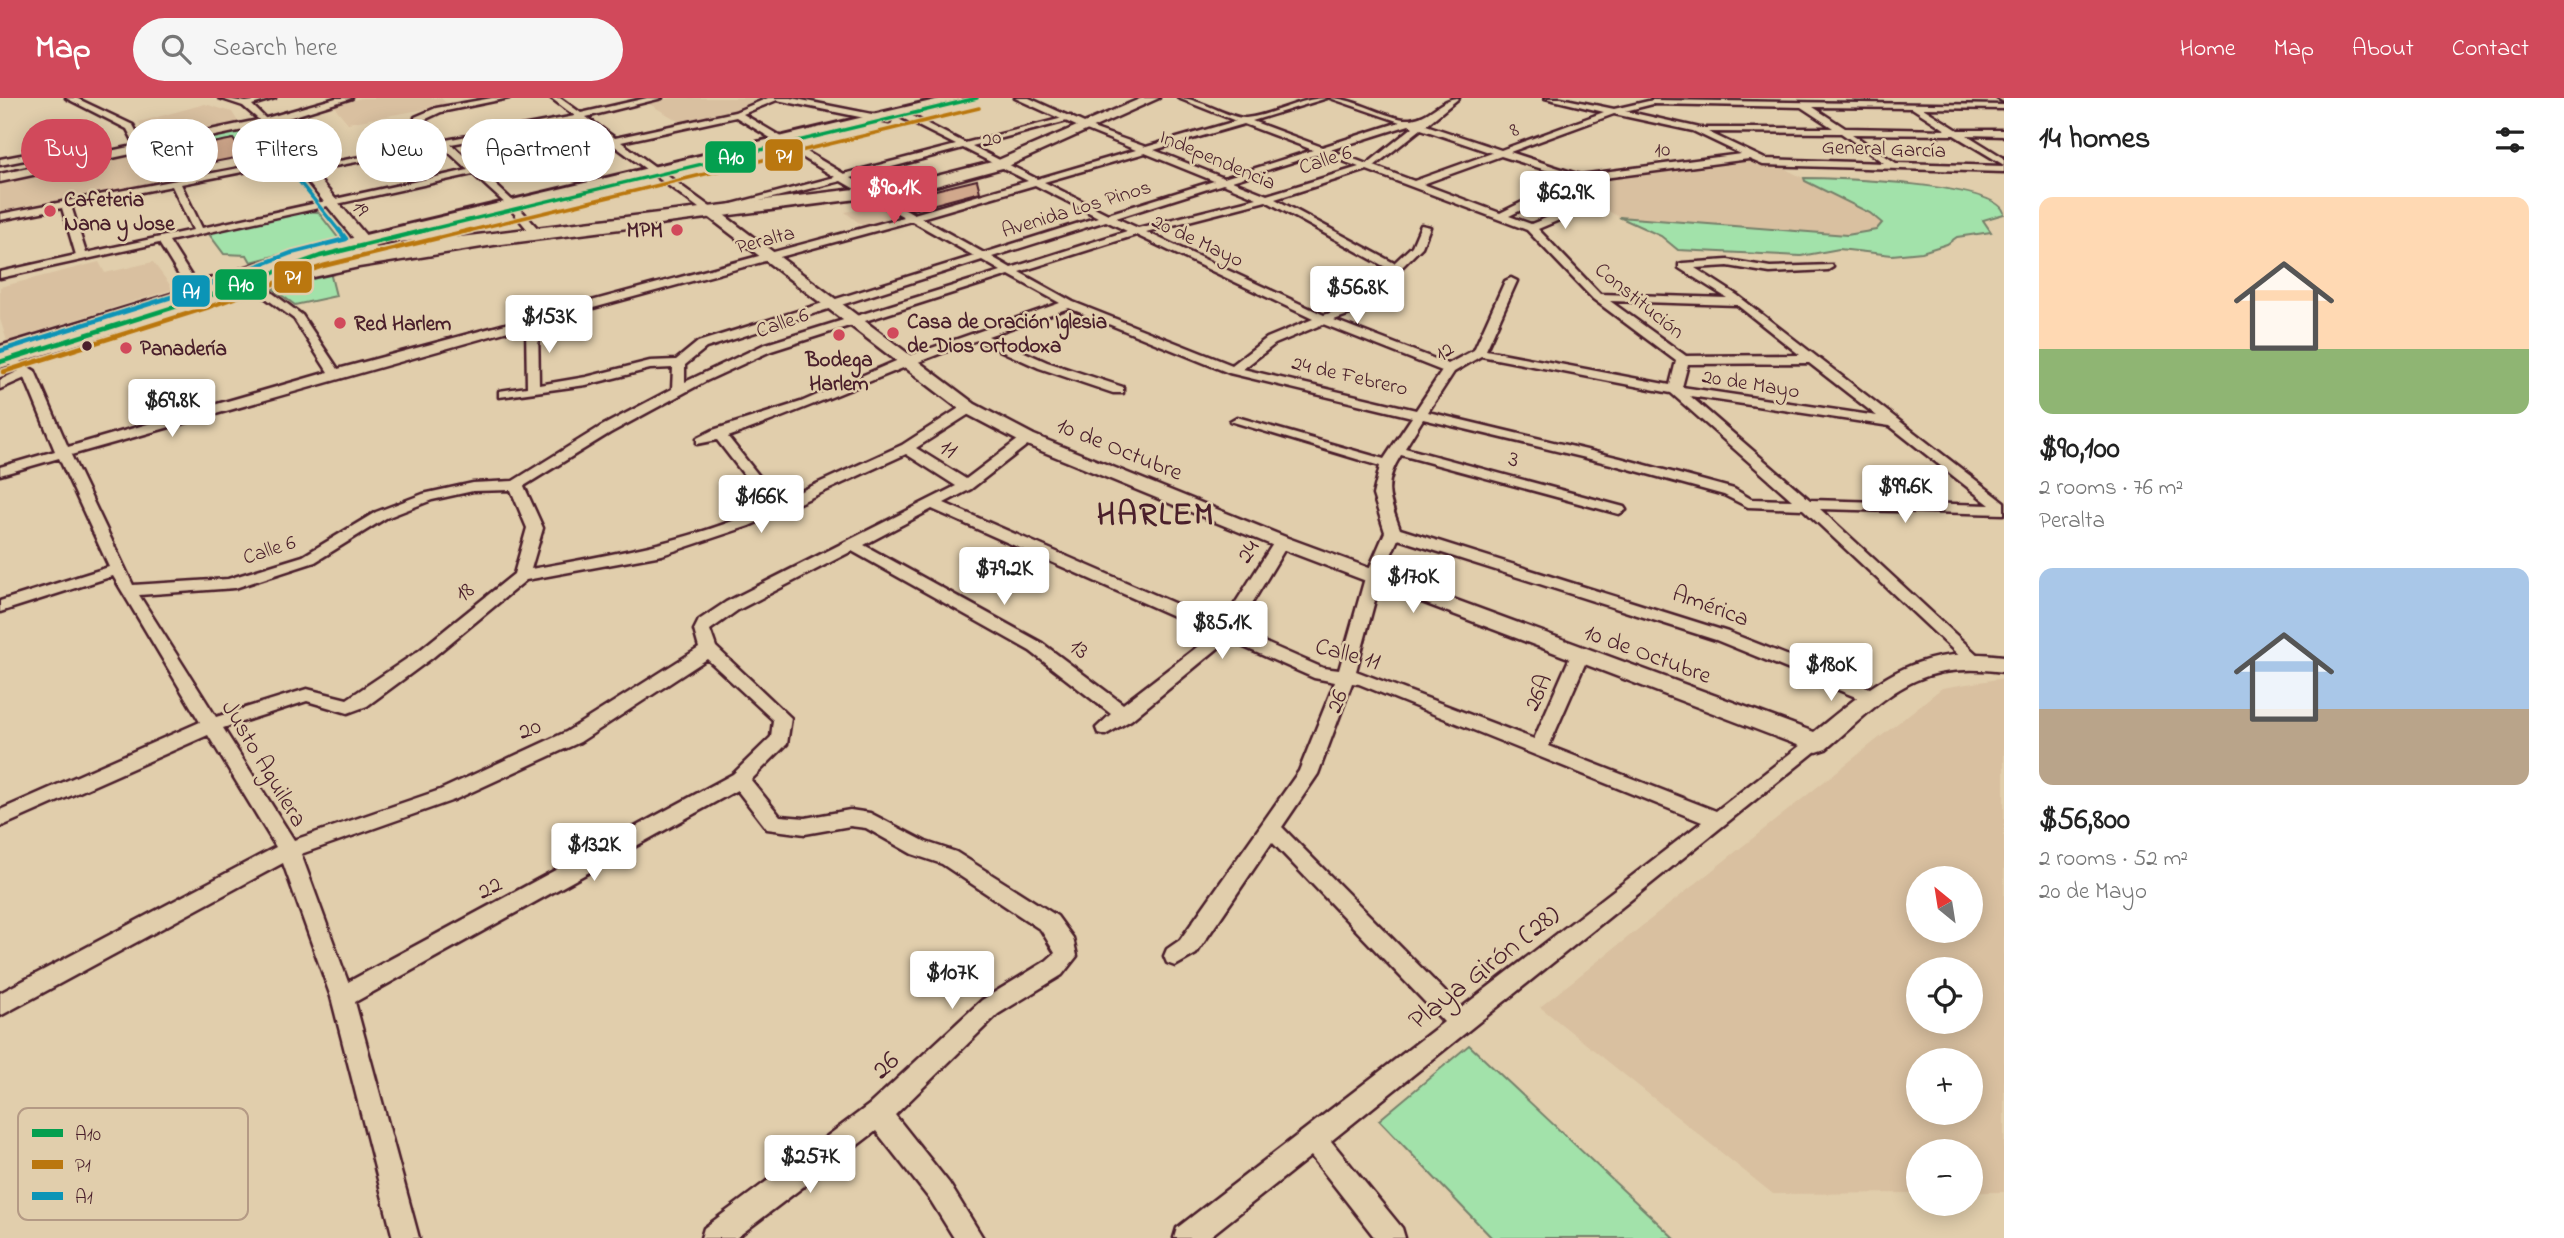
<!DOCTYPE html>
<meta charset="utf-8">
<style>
body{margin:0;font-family:"Indie Flower",sans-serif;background:#f6f6f6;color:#222;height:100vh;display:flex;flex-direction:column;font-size:26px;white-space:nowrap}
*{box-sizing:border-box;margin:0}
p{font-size:23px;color:#767676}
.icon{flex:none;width:38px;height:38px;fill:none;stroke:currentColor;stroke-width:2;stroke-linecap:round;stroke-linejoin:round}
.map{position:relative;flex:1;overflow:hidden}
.sheet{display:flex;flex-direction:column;background:#fff;width:560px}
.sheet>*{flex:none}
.banner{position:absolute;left:21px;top:21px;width:665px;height:63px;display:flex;gap:14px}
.needle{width:46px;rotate:330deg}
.controls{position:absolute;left:1906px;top:768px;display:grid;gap:14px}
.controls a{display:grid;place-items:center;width:77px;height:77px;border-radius:50%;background:#fff;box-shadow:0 4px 18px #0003;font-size:35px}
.price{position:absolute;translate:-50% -60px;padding:0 16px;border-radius:7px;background:#fff;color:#222;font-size:23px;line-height:46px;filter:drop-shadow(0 2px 4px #0008)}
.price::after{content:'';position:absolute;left:50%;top:42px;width:21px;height:16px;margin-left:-10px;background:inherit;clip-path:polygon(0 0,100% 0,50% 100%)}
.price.selected{background:#d1495b;color:#fff}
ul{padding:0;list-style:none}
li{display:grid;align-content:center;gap:14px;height:371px;padding:0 35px}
li span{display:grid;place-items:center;height:217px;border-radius:14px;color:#555}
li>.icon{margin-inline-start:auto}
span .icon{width:126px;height:126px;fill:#fffc;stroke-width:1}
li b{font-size:30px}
h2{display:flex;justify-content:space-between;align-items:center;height:84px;padding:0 35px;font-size:30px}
.chip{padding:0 24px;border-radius:32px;background:#fff;box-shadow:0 4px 18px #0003;font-size:24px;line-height:63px}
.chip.selected{background:#d1495b;color:#fff}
header{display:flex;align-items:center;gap:42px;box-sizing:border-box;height:98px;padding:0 35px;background:#d1495b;color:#fff}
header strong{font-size:33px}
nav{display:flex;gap:38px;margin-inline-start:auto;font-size:24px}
.search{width:490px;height:63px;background:#f6f6f6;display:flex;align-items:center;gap:18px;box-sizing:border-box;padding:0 24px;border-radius:38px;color:#767676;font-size:26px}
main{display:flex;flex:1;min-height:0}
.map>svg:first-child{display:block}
.built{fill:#d9c0a0;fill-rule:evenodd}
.green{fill:#a2e2aa;stroke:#76806a;stroke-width:2}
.building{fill:#d1a88c;stroke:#4a1f2b;stroke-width:2}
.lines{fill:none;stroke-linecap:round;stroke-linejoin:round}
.minor-casing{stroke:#4a1f2b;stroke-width:5}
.tertiary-casing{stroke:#4a1f2b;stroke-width:5}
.secondary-casing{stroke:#4a1f2b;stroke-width:6}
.primary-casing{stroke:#4a1f2b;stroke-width:5}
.minor{fill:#e1ceac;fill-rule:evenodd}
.tertiary{fill:#e1ceac;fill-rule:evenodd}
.secondary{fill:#e1ceac;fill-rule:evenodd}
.primary{fill:#e1ceac;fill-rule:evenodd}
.bus-1-far1-casing{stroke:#e1ceac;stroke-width:6}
.bus-1-casing{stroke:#e1ceac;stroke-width:8}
.bus-2-far1-casing{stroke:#e1ceac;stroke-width:6}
.bus-2-casing{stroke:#e1ceac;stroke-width:8}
.bus-3-far1-casing{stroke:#e1ceac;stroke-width:6}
.bus-3-casing{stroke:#e1ceac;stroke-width:8}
.bus-1-far1{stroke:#049f4f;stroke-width:3.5}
.bus-1{stroke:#049f4f;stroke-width:4.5}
.bus-2-far1{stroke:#ba770f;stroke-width:3.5}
.bus-2{stroke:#ba770f;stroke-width:4.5}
.bus-3-far1{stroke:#0b94b6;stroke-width:3.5}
.bus-3{stroke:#0b94b6;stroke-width:4.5}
.poi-dot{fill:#d1495b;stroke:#e1ceac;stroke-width:2.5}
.bus-dot{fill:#4a1f2b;stroke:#e1ceac;stroke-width:2.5}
.labels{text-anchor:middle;stroke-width:5;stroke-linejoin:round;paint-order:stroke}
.far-street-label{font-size:21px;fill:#4a1f2b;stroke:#e1ceac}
.far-poi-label{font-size:21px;font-weight:bold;fill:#4a1f2b;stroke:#e1ceac;text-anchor:start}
.street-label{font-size:24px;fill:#4a1f2b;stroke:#e1ceac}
.near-street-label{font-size:28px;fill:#4a1f2b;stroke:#e1ceac}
.district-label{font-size:32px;font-weight:bold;letter-spacing:2px;fill:#4a1f2b;stroke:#e1ceac}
.key{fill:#e1ceac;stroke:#b49a85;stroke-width:2}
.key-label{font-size:19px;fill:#4a1f2b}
.line-badge{stroke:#e1ceac;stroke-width:2.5}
.badge-label{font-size:19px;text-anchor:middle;font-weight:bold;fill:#fff}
</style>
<header>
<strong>Map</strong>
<div class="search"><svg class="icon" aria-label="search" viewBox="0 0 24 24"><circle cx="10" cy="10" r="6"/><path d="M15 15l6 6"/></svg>Search here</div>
<nav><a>Home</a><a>Map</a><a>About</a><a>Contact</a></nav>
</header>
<main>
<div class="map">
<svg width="2004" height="1140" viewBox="0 0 2004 1140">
<rect width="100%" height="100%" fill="#e1ceac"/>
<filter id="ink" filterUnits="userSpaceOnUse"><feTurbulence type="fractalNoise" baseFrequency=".0143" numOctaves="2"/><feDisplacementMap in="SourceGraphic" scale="14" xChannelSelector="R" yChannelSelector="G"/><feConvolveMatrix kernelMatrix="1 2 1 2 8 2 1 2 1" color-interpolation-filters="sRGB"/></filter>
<g filter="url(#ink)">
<!-- built -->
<path class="built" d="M361 0H441L448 7 348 25 334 8Z
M668 0H755L763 2 729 15 682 25 646 4Z
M205 6 232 14 240 27 147 42 139 24Z
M174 47 186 66 152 74 159 84 0 116V84Z
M1729 62 1778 67 1870 115 1882 125 1876 132 1847 137 1619 119 1568 90 1585 80Z
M883 107 896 120 863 128 845 114Z
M99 164 105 175 153 164 173 191 7 243 0 221V189Z
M2004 580V1094H1971L1970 1054H1918V1095L1773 1096 1540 909 1942 590ZM1918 780H1970V833H1918ZM1918 872H1970V924H1918ZM1918 962H1970V1015H1918Z"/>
<!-- green -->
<path class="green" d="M260 27 285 60 251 67 233 41 193 49 187 42Z
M1804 80C1832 80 2003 85 2004 116L1983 122 1991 134 1957 139 1947 146 1922 154 1892 157 1839 151 1801 158 1678 152 1661 138 1619 119 1847 137 1876 132 1882 125 1870 115 1805 83Z
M303 113 318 114 339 141 251 164 247 157 224 156 209 136 218 131Z
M330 174 336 198 295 207 269 188Z
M1469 947 1674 1140H1492L1379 1022Z"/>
<!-- building -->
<path class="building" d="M233 41 245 58 204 66 193 49Z
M977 82 980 94 913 112 894 102Z"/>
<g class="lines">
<!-- minor casing -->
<g class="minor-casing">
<path id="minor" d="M66 0H76L133 27 145 50 138 52 127 31Z
M219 0 246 4 275 0 252 7 269 24 265 27 243 8Z
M492 0H509L441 14 424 22 446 42 575 18 551 0H560L581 15 647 0H662L586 19 615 40 735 14 768 0H791L892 20 889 25 777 2 743 16 844 76 956 47 896 17V13H902L965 45 1071 18V22L972 48 1037 81 1136 52 1084 31V27L1146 49 1236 23 1178 0C1201 0 1229 21 1246 20 1274 17 1299 0 1327 0L1252 23 1322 49 1400 24 1330 0C1356 0 1391 23 1410 21 1430 20 1440 0 1459 0L1426 27 1501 52 1604 14 1545 0H1561L1614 11 1653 2 2004 7V11L1923 10 1958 32H2004V38L1967 37 2004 60V67L1954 37 1852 36 1896 65 2004 68V74L1763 67 1749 61 1581 83 1509 118 1531 126 1584 105H1590V109L1538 131 1600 196 1727 200 1679 170V166L1683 165 1728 162 1770 169 1832 167 1833 169 1828 172 1770 175 1728 168 1695 170 1737 197 2004 404V416L1820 411 1982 561 1973 567 1967 565 1803 411 1748 409 1724 397 1611 366 1423 321 1405 350 1624 409 1626 412 1619 416 1401 357C1382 387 1389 401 1400 431L1728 534 1880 594 1883 599 1880 604H1868L1716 542 1398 441 1381 480 1356 573 1534 641 1570 559 1573 555H1585L1588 559 1549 648 1716 713 1810 640H1824L1826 645 1331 1043 1402 1130 1405 1140H1375L1311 1058 1208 1140H1174L1177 1130 1444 924 1272 744 1196 856 1175 868 1167 865 1164 858 1167 851 1180 842 1299 673 1335 584 1314 580 1228 542 1131 622 1105 637 1098 635 1096 630 1111 616 1030 553 852 453 738 512 710 532 716 549 791 620 787 646 751 682 780 718 805 720 850 712 870 715 926 744 956 754 1057 818 1073 840 1077 858 1062 877 998 916 895 1017 949 1085 983 1140H954L931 1103 876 1033 736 1140H701L704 1130 869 1007 982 902 1046 863 1055 855 1041 832 942 766 912 756 866 730 850 728 805 736 767 731 737 692 355 904 419 1140H393L331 899 283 765 0 918V895L276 749 208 637 0 729V712L200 624 113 478 0 514V503L109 469 59 360 0 377V369L55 353 25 280 0 291V282L19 273 2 262 12 259 35 273 68 349 328 274 294 221 251 189V185H259L302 217 338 271 904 119 841 83 707 116 612 46 482 74 514 104 541 134V138H533L508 108 473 76 169 143 200 192 194 195 188 192 159 145 0 180V174L76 157 62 110 0 122V116L297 59V63L294 64 181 86 202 130 468 72 442 48 303 74 298 71 438 44 415 23V19L436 10ZM1653 6 1801 9 1833 30H1700L1625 13ZM1813 9 1912 10 1946 32 1845 30ZM1614 16 1693 33 1741 56 1580 77 1510 54ZM736 19 835 79 713 111 621 44ZM580 23 607 42 477 70 451 46ZM1244 26 1313 52 1224 80 1154 52ZM1409 27 1413 29 1367 66 1330 52ZM1421 31 1492 55 1414 83 1374 68ZM1708 34 1841 35 1884 65 1765 61ZM963 50 1028 83 914 116 851 80ZM1145 55 1214 83 1108 116 1044 84ZM1321 55 1359 69 1267 97 1232 83ZM1501 58 1571 80 1500 115 1423 86ZM1367 72 1527 132 1593 201 1676 263 1670 287 1486 252 1517 183 1511 180 1505 183 1474 252 1448 266 1334 222 1375 207 1388 195 1400 171 1422 149 1430 129 1421 127 1412 148 1394 165 1275 101ZM1223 86 1257 100 1138 130 1116 120ZM1035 87 1098 119 984 155 921 120ZM172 88 193 132 86 155 71 108ZM1266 103 1389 171C1372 207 1359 205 1324 217L1146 134ZM912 123 974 158 698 244 676 262 650 263 586 279 539 287 538 225ZM1106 123 1127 133 1011 170 992 159ZM1136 137 1313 221 1267 240 1232 267 1073 204 1019 174ZM982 162 1001 173 763 247 685 284V267L706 250ZM1009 177 1060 205 903 260 801 304 713 332 697 340V346L717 342 768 408C691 444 613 456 531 471L543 430 524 388 610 335 706 283 771 253ZM1610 203 1737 207 1800 257 1686 258ZM1069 210 1229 275 1412 319 1384 361 1237 319 1230 323 1380 368 1373 397 1385 434 1365 480 1339 572 1323 570 1236 532 1289 444 1286 441H1276L1222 526 944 405 971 391 1035 341 1028 337 1023 338 966 381 916 350 974 313V307H964L902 347 779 403 728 339C812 309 893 272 977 242L1039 270 1113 295H1123V289L1047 264 988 238ZM1323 226 1442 273 1416 312 1243 271 1275 246ZM526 228 527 289 499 293V299L586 287 650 271 673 270 672 291 600 329 513 383 473 385 423 396 376 414 303 458 228 481 133 487 71 357ZM1481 258 1671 295 1792 402 1751 401 1734 391 1620 360 1428 314 1454 274ZM1809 265 1877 318 1682 289 1688 266ZM1690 298 1890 328 1990 407 1810 402ZM906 356 956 388 726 504 699 522 694 532 699 550 566 634 440 692 294 742 223 630 307 603 348 615 367 608 432 560 526 482 662 457 749 428ZM511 392 527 430 514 476 420 552 347 601 307 591 216 619 139 497 235 490 315 464 386 420 432 402 473 393ZM932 411 1214 536 1123 606 1042 545 864 447ZM707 561 773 622 771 639 733 676 348 884 301 756 454 702 580 644ZM1352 585 1359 586 1702 724 1461 910 1282 729 1318 676Z
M37 54 40 59 0 67V61Z"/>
</g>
<!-- tertiary casing -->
<g class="tertiary-casing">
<path id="tertiary" d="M336 0H352L272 25 383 158V164H373L262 28 0 84V76L263 21Z
M1015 0H1029L1093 29 1083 31Z
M1997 0H2004V4Z
M706 111H716L975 306 1034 337 1288 440 1814 634C1878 582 1915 547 2004 558V574C1913 562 1890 597 1826 651L1817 654 1808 651 1274 448 1022 345 963 314 706 117Z"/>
</g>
<!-- secondary casing -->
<g class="secondary-casing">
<path id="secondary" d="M944 0H965L313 159 181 201 173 196 175 192 302 152Z"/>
</g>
<!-- primary casing -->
<g class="primary-casing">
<path id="primary" d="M1142 0H1159L1006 69 913 94 494 147 359 169 259 191 0 270V248L178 194 325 158 387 148 913 84 996 63Z"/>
</g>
<!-- minor -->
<use href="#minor" class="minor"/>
<!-- tertiary -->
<use href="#tertiary" class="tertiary"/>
<!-- secondary -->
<use href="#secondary" class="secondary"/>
<!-- primary -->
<use href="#primary" class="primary"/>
<!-- bus-1-far1 casing -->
<g class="bus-1-far1-casing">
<path id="bus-1-far1" d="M419 134 977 0"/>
</g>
<!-- bus-1 casing -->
<g class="bus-1-casing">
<path id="bus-1" d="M0 264 206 199 320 158 426 132"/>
</g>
<!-- bus-2-far1 casing -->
<g class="bus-2-far1-casing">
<path id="bus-2-far1" d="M464 134 979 10"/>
</g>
<!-- bus-2 casing -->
<g class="bus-2-casing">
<path id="bus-2" d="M3 274 209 209 323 168 471 132"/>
</g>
<!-- bus-3-far1 casing -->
<g class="bus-3-far1-casing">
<path id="bus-3-far1" d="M257 31 340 134"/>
</g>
<!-- bus-3 casing -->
<g class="bus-3-casing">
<path id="bus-3" d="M0 253 203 189 291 155 346 141 339 132"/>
</g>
<!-- bus-1-far1 -->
<use href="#bus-1-far1" class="bus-1-far1"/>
<!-- bus-1 -->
<use href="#bus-1" class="bus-1"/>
<!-- bus-2-far1 -->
<use href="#bus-2-far1" class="bus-2-far1"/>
<!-- bus-2 -->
<use href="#bus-2" class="bus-2"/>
<!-- bus-3-far1 -->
<use href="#bus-3-far1" class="bus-3-far1"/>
<!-- bus-3 -->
<use href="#bus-3" class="bus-3"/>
</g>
</g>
<!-- markers -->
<g class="poi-dot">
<circle cx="50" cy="113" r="7"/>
<circle cx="677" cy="132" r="7"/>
<circle cx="340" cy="225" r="7"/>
<circle cx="893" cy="235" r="7"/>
<circle cx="839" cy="237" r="7"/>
<circle cx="126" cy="250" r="7"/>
</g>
<circle class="bus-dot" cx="87" cy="248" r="6"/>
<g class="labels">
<!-- far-street labels -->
<g class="far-street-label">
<text transform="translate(1514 31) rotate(-21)" y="7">8</text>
<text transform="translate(991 40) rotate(-15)" y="7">20</text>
<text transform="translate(1884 50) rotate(2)" y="7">General García</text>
<text transform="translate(1662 51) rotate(-7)" y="7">10</text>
<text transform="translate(1218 61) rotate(23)" y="7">Independencia</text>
<text transform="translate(1325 61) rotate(-18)" y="7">Calle 6</text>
<text transform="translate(361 110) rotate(51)" y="7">19</text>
<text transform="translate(1076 110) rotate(-17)" y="7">Avenida Los Pinos</text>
<text transform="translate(765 141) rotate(-15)" y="7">Peralta</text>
<text transform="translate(1198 142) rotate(25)" y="7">20 de Mayo</text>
<text transform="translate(1640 202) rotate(39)" y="7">Constitución</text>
<text transform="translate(782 224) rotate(-19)" y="7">Calle 6</text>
<text transform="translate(1444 253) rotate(-38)" y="7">12</text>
<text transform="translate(1350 277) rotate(13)" y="7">24 de Febrero</text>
<text transform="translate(1751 285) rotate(9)" y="7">20 de Mayo</text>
<text transform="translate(269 451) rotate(-18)" y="7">Calle 6</text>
</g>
<!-- far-poi labels -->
<g class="far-poi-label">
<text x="64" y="108">Cafeteria<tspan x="64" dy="24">Nana y Jose</tspan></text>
<text x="663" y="139" text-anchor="end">MPM</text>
<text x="907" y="230">Casa de Oración Iglesia<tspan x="907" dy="24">de Dios Ortodoxa</tspan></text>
<text x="354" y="232">Red Harlem</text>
<text x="140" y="257">Panadería</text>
<text x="839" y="268" text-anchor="middle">Bodega<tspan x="839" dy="24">Harlem</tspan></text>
</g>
<!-- street labels -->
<g class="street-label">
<text transform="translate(949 350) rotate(32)" y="8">11</text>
<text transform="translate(1120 350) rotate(22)" y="8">10 de Octubre</text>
<text transform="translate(1514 360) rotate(15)" y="8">3</text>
<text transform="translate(1247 453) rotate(-59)" y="8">24</text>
<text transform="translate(464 493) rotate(-39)" y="8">18</text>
<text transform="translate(1711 507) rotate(20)" y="8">América</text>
<text transform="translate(1080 550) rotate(37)" y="8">13</text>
<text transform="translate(1348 555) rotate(15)" y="8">Calle 11</text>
<text transform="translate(1648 555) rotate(20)" y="8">10 de Octubre</text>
<text transform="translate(1537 594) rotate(-66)" y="8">26A</text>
<text transform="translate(1336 603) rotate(-69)" y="8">26</text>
<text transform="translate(529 630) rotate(-24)" y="8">20</text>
<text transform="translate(265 665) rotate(59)" y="8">Justo Aguilera</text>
<text transform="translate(489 789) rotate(-29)" y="8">22</text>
</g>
<!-- near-street labels -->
<g class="near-street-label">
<text transform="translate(1483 868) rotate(-38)" y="10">Playa Girón (28)</text>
<text transform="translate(884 966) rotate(-45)" y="10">26</text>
</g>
<!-- district labels -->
<g class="district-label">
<text x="1156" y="426">HARLEM</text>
</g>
</g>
<!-- legend -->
<rect x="18" y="1010" width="230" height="112" rx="10" class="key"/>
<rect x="32" y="1031" width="31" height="8" fill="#049f4f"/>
<rect x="32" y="1062" width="31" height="9" fill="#ba770f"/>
<rect x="32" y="1094" width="31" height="8" fill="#0b94b6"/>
<g class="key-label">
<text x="75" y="1042">A10</text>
<text x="75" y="1073">P1</text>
<text x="75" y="1105">A1</text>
</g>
<g class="line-badge">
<rect x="764" y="40" width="40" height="34" rx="7" fill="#ba770f"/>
<rect x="704" y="42" width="53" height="34" rx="7" fill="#049f4f"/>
<rect x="273" y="162" width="40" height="34" rx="7" fill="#ba770f"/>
<rect x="214" y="170" width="54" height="33" rx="7" fill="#049f4f"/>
<rect x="171" y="176" width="40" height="34" rx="7" fill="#0b94b6"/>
</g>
<g class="badge-label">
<text x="784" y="64">P1</text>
<text x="731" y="66">A10</text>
<text x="293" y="185">P1</text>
<text x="241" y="193">A10</text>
<text x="191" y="200">A1</text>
</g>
</svg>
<div class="controls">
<a><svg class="needle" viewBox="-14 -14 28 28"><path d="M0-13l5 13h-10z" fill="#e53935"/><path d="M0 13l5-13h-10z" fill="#767676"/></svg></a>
<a><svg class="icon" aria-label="locate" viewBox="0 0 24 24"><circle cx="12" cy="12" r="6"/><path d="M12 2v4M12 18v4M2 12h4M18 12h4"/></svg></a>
<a>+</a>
<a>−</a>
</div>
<b class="price selected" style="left:894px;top:128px">$90.1K</b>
<b class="price" style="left:1565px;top:133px">$62.9K</b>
<b class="price" style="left:1357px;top:228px">$56.8K</b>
<b class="price" style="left:549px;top:257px">$153K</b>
<b class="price" style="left:172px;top:341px">$69.8K</b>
<b class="price" style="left:1905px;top:427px">$99.6K</b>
<b class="price" style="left:761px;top:437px">$166K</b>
<b class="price" style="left:1004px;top:509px">$79.2K</b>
<b class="price" style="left:1413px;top:517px">$170K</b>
<b class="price" style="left:1222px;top:563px">$85.1K</b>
<b class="price" style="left:1831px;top:605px">$180K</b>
<b class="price" style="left:594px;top:785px">$132K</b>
<b class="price" style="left:952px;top:913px">$107K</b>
<b class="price" style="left:810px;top:1097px">$257K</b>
<div class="banner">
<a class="chip selected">Buy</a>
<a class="chip">Rent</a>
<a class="chip">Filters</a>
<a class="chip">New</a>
<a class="chip">Apartment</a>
</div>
</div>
<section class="sheet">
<h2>14 homes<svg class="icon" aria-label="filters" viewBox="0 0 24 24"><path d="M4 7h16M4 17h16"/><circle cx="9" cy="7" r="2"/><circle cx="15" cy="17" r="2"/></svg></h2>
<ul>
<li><span style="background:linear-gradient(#ffd9b3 70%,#8fb573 0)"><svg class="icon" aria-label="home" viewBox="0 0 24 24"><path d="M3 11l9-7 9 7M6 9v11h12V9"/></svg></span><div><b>$90,100</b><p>2 rooms · 76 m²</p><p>Peralta</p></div></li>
<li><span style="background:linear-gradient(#a9c7e8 65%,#b9a48a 0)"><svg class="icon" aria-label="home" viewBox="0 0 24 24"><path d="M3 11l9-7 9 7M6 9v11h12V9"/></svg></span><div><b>$56,800</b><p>2 rooms · 52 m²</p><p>20 de Mayo</p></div></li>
</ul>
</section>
</main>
